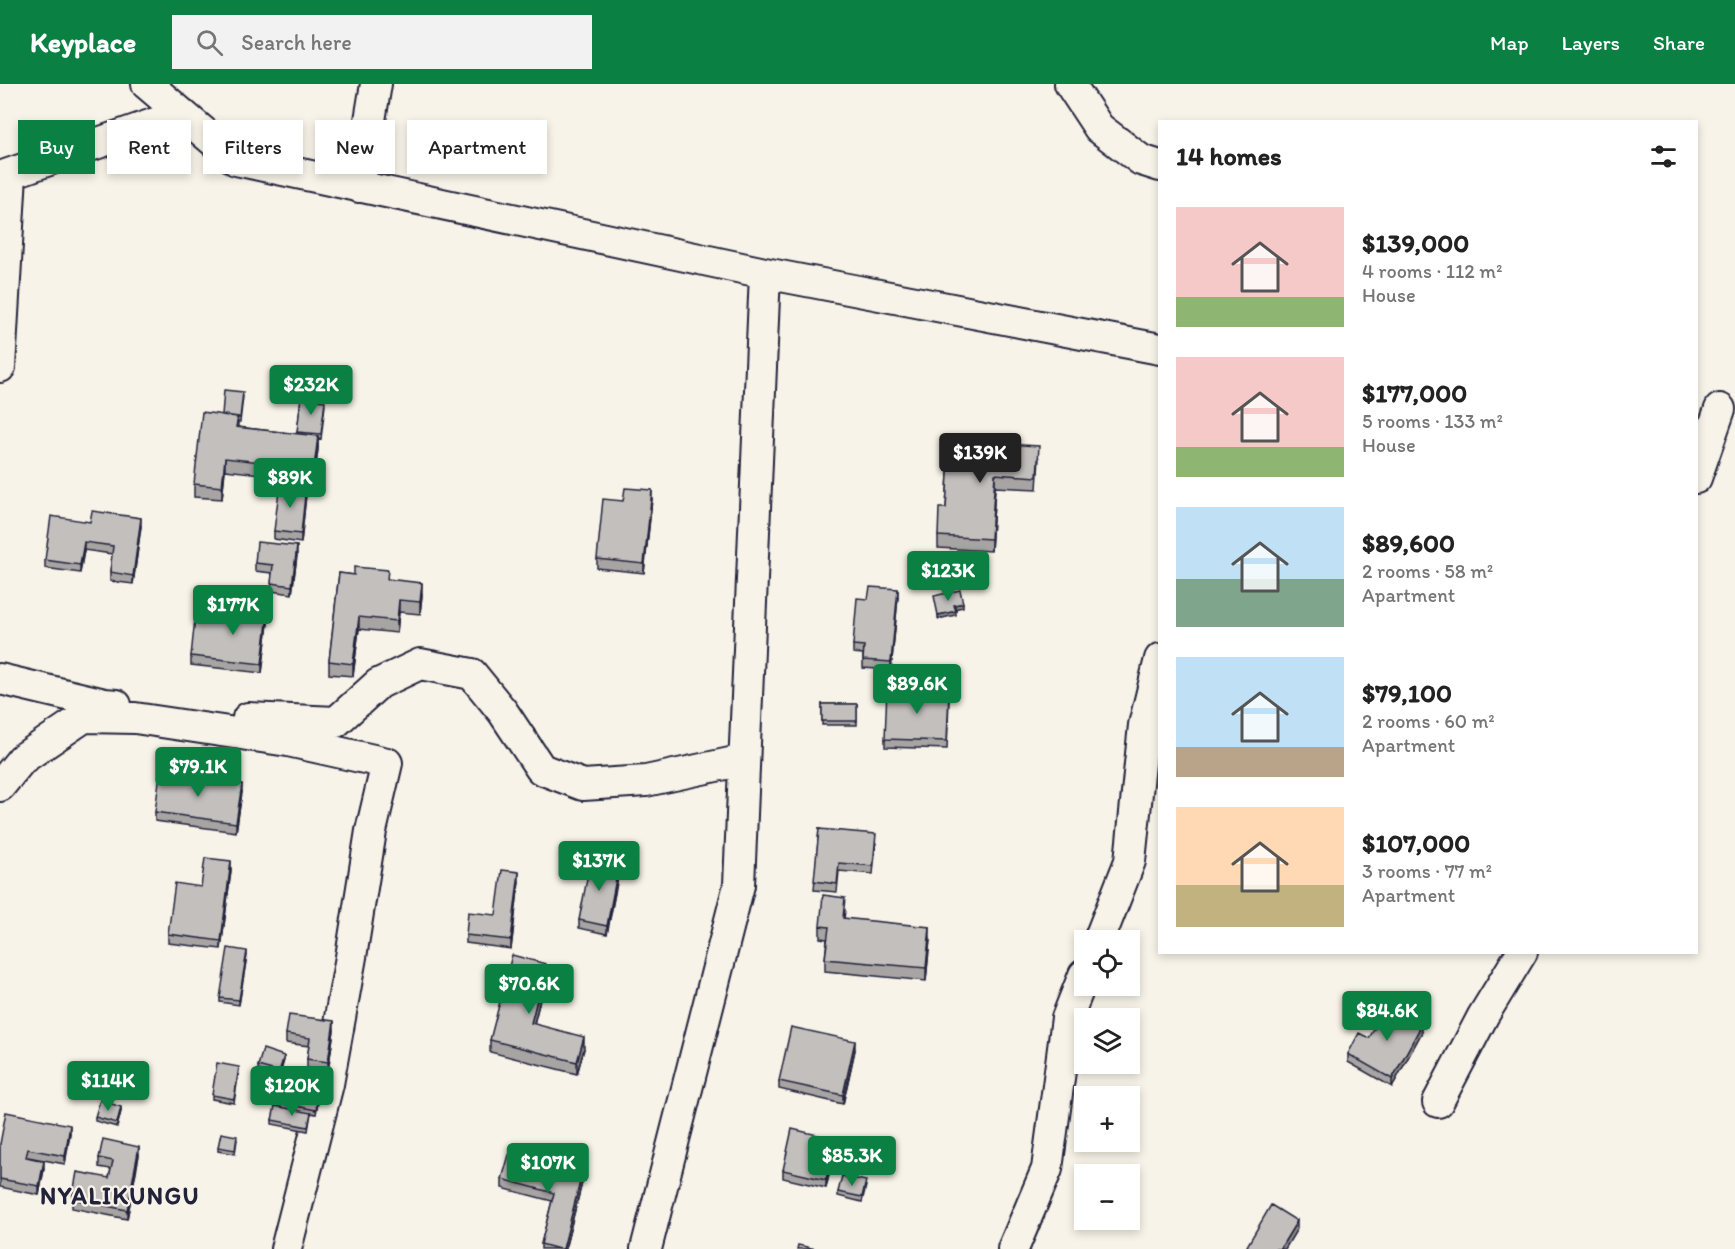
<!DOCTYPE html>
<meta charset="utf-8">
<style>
body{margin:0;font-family:Itim,sans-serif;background:#f2f2f2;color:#222;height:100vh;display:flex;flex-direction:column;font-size:22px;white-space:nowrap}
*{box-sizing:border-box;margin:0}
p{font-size:20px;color:#767676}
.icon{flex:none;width:33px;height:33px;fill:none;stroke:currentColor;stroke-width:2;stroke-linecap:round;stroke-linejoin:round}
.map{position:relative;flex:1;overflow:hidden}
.details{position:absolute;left:1158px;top:36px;width:540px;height:834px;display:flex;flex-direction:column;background:#fff;border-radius:0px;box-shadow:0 3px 9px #0003}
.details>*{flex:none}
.banner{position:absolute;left:18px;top:36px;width:570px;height:54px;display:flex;gap:12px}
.controls{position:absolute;left:1074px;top:846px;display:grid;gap:12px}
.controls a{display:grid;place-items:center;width:66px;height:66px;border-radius:0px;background:#fff;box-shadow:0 3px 9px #0003;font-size:30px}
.price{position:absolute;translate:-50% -51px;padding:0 14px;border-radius:6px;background:#0b8043;color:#fff;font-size:20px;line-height:39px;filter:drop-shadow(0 2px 3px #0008)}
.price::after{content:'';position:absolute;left:50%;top:36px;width:18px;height:14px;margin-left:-9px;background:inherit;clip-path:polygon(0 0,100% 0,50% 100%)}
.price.active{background:#222;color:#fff}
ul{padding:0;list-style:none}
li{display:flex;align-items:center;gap:18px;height:150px;padding:0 18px}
li span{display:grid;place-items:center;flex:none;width:168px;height:120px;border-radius:0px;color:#555}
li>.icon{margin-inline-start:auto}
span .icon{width:72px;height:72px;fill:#fffc;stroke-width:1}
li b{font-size:26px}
h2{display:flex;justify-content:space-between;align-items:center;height:72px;padding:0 18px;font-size:26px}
.tag{padding:0 21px;border-radius:0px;background:#fff;box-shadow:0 3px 9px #0003;font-size:21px;line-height:54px}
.tag.active{background:#0b8043;color:#fff}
header{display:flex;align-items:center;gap:36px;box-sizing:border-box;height:84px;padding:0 30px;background:#0b8043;color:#fff}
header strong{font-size:28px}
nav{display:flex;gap:33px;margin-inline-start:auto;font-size:21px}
.search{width:420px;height:54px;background:#f2f2f2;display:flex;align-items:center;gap:15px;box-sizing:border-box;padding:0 21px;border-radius:0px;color:#767676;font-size:22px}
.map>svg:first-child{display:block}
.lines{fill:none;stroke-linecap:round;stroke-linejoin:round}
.minor-casing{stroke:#22223b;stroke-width:34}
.minor{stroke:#f7f3e8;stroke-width:30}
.wall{fill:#a7a4a3;stroke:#22223b;stroke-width:1.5}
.shaded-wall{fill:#888684;stroke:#22223b;stroke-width:1.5}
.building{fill:#c2bfbd;stroke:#22223b;stroke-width:1.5}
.labels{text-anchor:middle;stroke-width:4.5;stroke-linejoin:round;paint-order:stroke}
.district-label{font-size:24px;font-weight:bold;letter-spacing:1.5px;fill:#22223b;stroke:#f7f3e8}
</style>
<header>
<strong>Keyplace</strong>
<div class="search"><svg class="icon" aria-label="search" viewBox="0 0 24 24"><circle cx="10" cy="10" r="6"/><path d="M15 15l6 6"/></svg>Search here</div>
<nav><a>Map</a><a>Layers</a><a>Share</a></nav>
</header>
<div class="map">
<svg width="1735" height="1165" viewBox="0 0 1735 1165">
<rect width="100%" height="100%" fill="#f7f3e8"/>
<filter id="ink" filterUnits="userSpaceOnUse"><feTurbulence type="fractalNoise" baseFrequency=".0167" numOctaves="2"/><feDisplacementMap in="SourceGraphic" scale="12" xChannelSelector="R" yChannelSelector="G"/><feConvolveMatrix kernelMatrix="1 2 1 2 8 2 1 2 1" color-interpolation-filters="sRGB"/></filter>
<g filter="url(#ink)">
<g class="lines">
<!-- minor casing -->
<g class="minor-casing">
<path id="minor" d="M147 0 236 76 765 189 1160 265
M1070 0 1099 44 1141 76 1160 82
M0 93 182 30
M359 103 376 0
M0 283 11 90
M1696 394 1720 325
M0 595 105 620 116 621
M248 634 336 638 378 600 420 580 472 590 503 628 541 685 583 701 646 697 744 676
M0 702 22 675 84 633 135 634 288 657 387 679 371 747 351 873 328 1000 286 1165
M1099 856 1130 777 1144 641 1160 575
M1438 1018 1483 932 1522 868
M646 1165 739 801 765 189
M1013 1165 1047 1085 1067 934 1084 891"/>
</g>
<!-- minor -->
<use href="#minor" class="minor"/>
</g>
<!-- wall -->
<path class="wall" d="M243 313 240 338H238V343L297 350 301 314 325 321 321 355 318 354V365L314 396 225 386 222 415 194 413V400L222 331Z
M950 357 1039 374 1037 405 995 403 991 467 938 464V452L946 424Z
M306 410 301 459 274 455V447Z
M652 415 644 489 597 484V475L623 417Z
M90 438 141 442 133 500 110 497V488L112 470 84 466 80 489 45 484V476Z
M297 471 292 510 271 507 272 489 255 487V479Z
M339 489 388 495 422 511 420 530 399 528 397 549 359 545 353 592 329 590V577Z
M898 513 891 586 863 584V570L853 569V561L868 515Z
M269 531 262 589 191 581V572L237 539Z
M949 616 947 665 885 663V655Z
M822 620H857V641H822Z
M242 708 236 748 155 737V728Z
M819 745 876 759 873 790 839 787 837 808 814 806Z
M231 786 221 865 168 859V850L201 803Z
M619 788 607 850 579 844V836Z
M519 797 511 865 466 859V851L496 831Z
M845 826 844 835 930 855 926 897 825 887V875L827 855 820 854V842Z
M247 871 239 921 220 918V914Z
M546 892 534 940 584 965 577 990 490 968V956Z
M334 946 328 987 307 984V975L309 962 286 959V950Z
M1422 948 1392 1003 1348 978V970L1369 954Z
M855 966 843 1020 779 1005V997Z
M284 976 279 993 258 986V982Z
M239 987 234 1019 212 1015V1011Z
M96 991 94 1006 84 1004V1000Z
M318 991 316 1005 301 1003V999Z
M319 1014 316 1030 311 1029 308 1047 272 1040V1036L277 1022V1018Z
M121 1027 117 1043 95 1037V1033Z
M70 1049 65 1080 28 1073 44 1085 39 1111 0 1103V1060Z
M237 1056 235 1070 218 1067V1063Z
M835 1064 826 1104 783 1094V1086Z
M139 1071 127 1135 72 1124V1115L109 1094 111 1085 99 1083V1074Z
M502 1095 582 1099 565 1165H541V1160L552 1117 502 1104Z
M866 1102 862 1118 838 1112V1108Z"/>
<!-- shaded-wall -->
<path class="shaded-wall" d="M318 352V365L314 396V384Z
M225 374V386L222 415V403Z
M995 390V403L991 467V455Z
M306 402V410L301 459V450Z
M652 406V415L644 489V480Z
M141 434V442L133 500V492Z
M84 458V466L80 489V481Z
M297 462V471L292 510V502Z
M422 499V511L420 530V518Z
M898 505V513L891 586V578Z
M399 516V528L397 549V537Z
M963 519V523L954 525V521Z
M269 522V531L262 589V580Z
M956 527V531L938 535V531Z
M359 533V545L353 592V580Z
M242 700V708L236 748V739Z
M231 777V786L221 865V857Z
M619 779V788L607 850V842Z
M519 788V797L511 865V856Z
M930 843V855L926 897V884Z
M247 867V871L239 921V916Z
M546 880V892L531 951V939Z
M334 937V946L328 987V978Z
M1422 940V948L1392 1003V995Z
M584 953V965L577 990V978Z
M855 957V966L843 1020V1011Z
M284 972V976L279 993V988Z
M121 1023V1027L117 1043V1039Z
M70 1041V1049L65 1080V1072Z
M835 1055V1064L826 1104V1096Z
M139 1063V1071L127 1135V1126Z
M44 1077V1085L39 1111V1102Z
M582 1090V1099L565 1165H563Z
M1297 1137V1145L1285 1165H1280Z"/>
<!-- building -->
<path class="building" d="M224 306 243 308 240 334H237L238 333 222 331Z
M301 314 325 317 321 350 297 348Z
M202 328 238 333 236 343 318 352 314 384 225 374 222 403 194 400Z
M950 357 1039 362 1037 393 995 390 991 455 938 452 939 424H946Z
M280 399 306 402 301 450 274 447Z
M625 404 652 406 644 480 597 475 603 415 623 417Z
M92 427 141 434 133 492 110 488 113 462 84 458 80 481 45 476 51 432 90 438Z
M257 458 297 462 292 502 271 499 273 481 255 479Z
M354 483 388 486 387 495 422 499 420 518 399 516 397 537 359 533 353 580 329 577 339 489 354 491Z
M870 503 898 505 891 578 863 576 864 562 853 561 857 514 868 515Z
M960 506 963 519 954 521 956 527 938 531 934 512Z
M239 518 269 522 262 580 191 572 195 534 237 539Z
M887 604 949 607 947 657 885 655Z
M822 620H857V637H822Z
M160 689 242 700 236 739 155 728Z
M819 745 876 750 873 782 839 779 837 800 814 797Z
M205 774 231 777 221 857 168 850 175 799 201 803Z
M591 774 619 779 607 842 579 836Z
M502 786 519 788 511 856 466 851 468 828 496 831Z
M823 811 845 814 843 834 930 843 926 884 825 875 829 843 820 842Z
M228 864 247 867 239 916 220 914Z
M512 871 546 880 531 939 584 953 577 978 490 956Z
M1388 921 1422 940 1392 995 1348 970 1359 949 1369 954Z
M289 931 334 937 328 978 307 975 310 954 286 950Z
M791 943 855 957 843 1011 779 997Z
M263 965 284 972 279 988 258 982Z
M217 979 239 983 234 1015 212 1011Z
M86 985 96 987 94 1001 84 1000Z
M302 985 318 987 316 1001 301 999Z
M280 1002 319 1010 316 1026 277 1018Z
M100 1016 121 1023 117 1039 95 1033Z
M275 1022 311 1029 308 1043 272 1036Z
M6 1028 70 1041 65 1072 28 1065 26 1073 44 1077 39 1102 0 1095V1060Z
M792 1045 835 1055 826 1096 783 1086Z
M221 1049 237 1052 235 1066 218 1063Z
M103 1055 139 1063 127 1126 72 1115 77 1088 109 1094 113 1077 99 1074Z
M509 1071 582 1090 563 1165H559L541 1160 554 1109 502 1095Z
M842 1092 866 1097 862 1113 838 1108Z
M1271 1121 1297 1137 1280 1165H1251L1247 1162Z
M798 1161 816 1165H797Z"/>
</g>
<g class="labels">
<!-- district labels -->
<g class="district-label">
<text x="120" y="1120">NYALIKUNGU</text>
</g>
</g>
</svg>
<div class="controls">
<a><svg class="icon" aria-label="locate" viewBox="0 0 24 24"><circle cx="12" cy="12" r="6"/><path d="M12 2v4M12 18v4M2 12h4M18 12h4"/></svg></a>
<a><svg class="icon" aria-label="layers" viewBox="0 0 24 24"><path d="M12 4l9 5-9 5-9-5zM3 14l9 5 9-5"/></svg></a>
<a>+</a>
<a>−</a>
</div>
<b class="price" style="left:311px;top:332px">$232K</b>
<b class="price active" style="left:980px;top:400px">$139K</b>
<b class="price" style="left:290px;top:425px">$89K</b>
<b class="price" style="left:948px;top:518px">$123K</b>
<b class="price" style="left:233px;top:552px">$177K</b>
<b class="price" style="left:917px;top:631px">$89.6K</b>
<b class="price" style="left:198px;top:714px">$79.1K</b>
<b class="price" style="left:599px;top:808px">$137K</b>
<b class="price" style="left:529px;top:931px">$70.6K</b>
<b class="price" style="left:1387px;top:958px">$84.6K</b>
<b class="price" style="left:108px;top:1028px">$114K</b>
<b class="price" style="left:292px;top:1033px">$120K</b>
<b class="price" style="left:852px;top:1103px">$85.3K</b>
<b class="price" style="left:548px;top:1110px">$107K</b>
<div class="banner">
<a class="tag active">Buy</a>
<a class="tag">Rent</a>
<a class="tag">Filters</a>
<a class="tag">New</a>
<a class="tag">Apartment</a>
</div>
<section class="details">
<h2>14 homes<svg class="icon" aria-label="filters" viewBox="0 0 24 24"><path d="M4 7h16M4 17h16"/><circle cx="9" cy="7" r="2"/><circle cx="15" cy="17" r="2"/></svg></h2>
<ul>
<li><span style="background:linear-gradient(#f6c9c9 75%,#8fb573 0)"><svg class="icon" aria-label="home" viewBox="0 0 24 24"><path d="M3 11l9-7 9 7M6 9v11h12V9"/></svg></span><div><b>$139,000</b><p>4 rooms · 112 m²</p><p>House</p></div></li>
<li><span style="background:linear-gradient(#f6c9c9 75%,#8fb573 0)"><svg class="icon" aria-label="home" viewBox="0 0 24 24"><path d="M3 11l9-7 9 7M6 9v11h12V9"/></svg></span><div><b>$177,000</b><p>5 rooms · 133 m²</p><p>House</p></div></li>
<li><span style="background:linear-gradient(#bfe0f5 60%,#7fa58c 0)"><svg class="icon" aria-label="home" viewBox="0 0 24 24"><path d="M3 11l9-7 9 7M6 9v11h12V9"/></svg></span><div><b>$89,600</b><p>2 rooms · 58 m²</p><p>Apartment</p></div></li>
<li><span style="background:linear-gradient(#bfe0f5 75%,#b9a48a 0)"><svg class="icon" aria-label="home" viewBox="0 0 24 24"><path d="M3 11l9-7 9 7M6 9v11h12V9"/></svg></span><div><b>$79,100</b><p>2 rooms · 60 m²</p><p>Apartment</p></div></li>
<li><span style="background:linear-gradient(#ffd9b3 65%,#c2b280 0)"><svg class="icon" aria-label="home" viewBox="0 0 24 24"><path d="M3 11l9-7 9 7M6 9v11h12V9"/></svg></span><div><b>$107,000</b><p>3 rooms · 77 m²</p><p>Apartment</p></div></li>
</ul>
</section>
</div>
